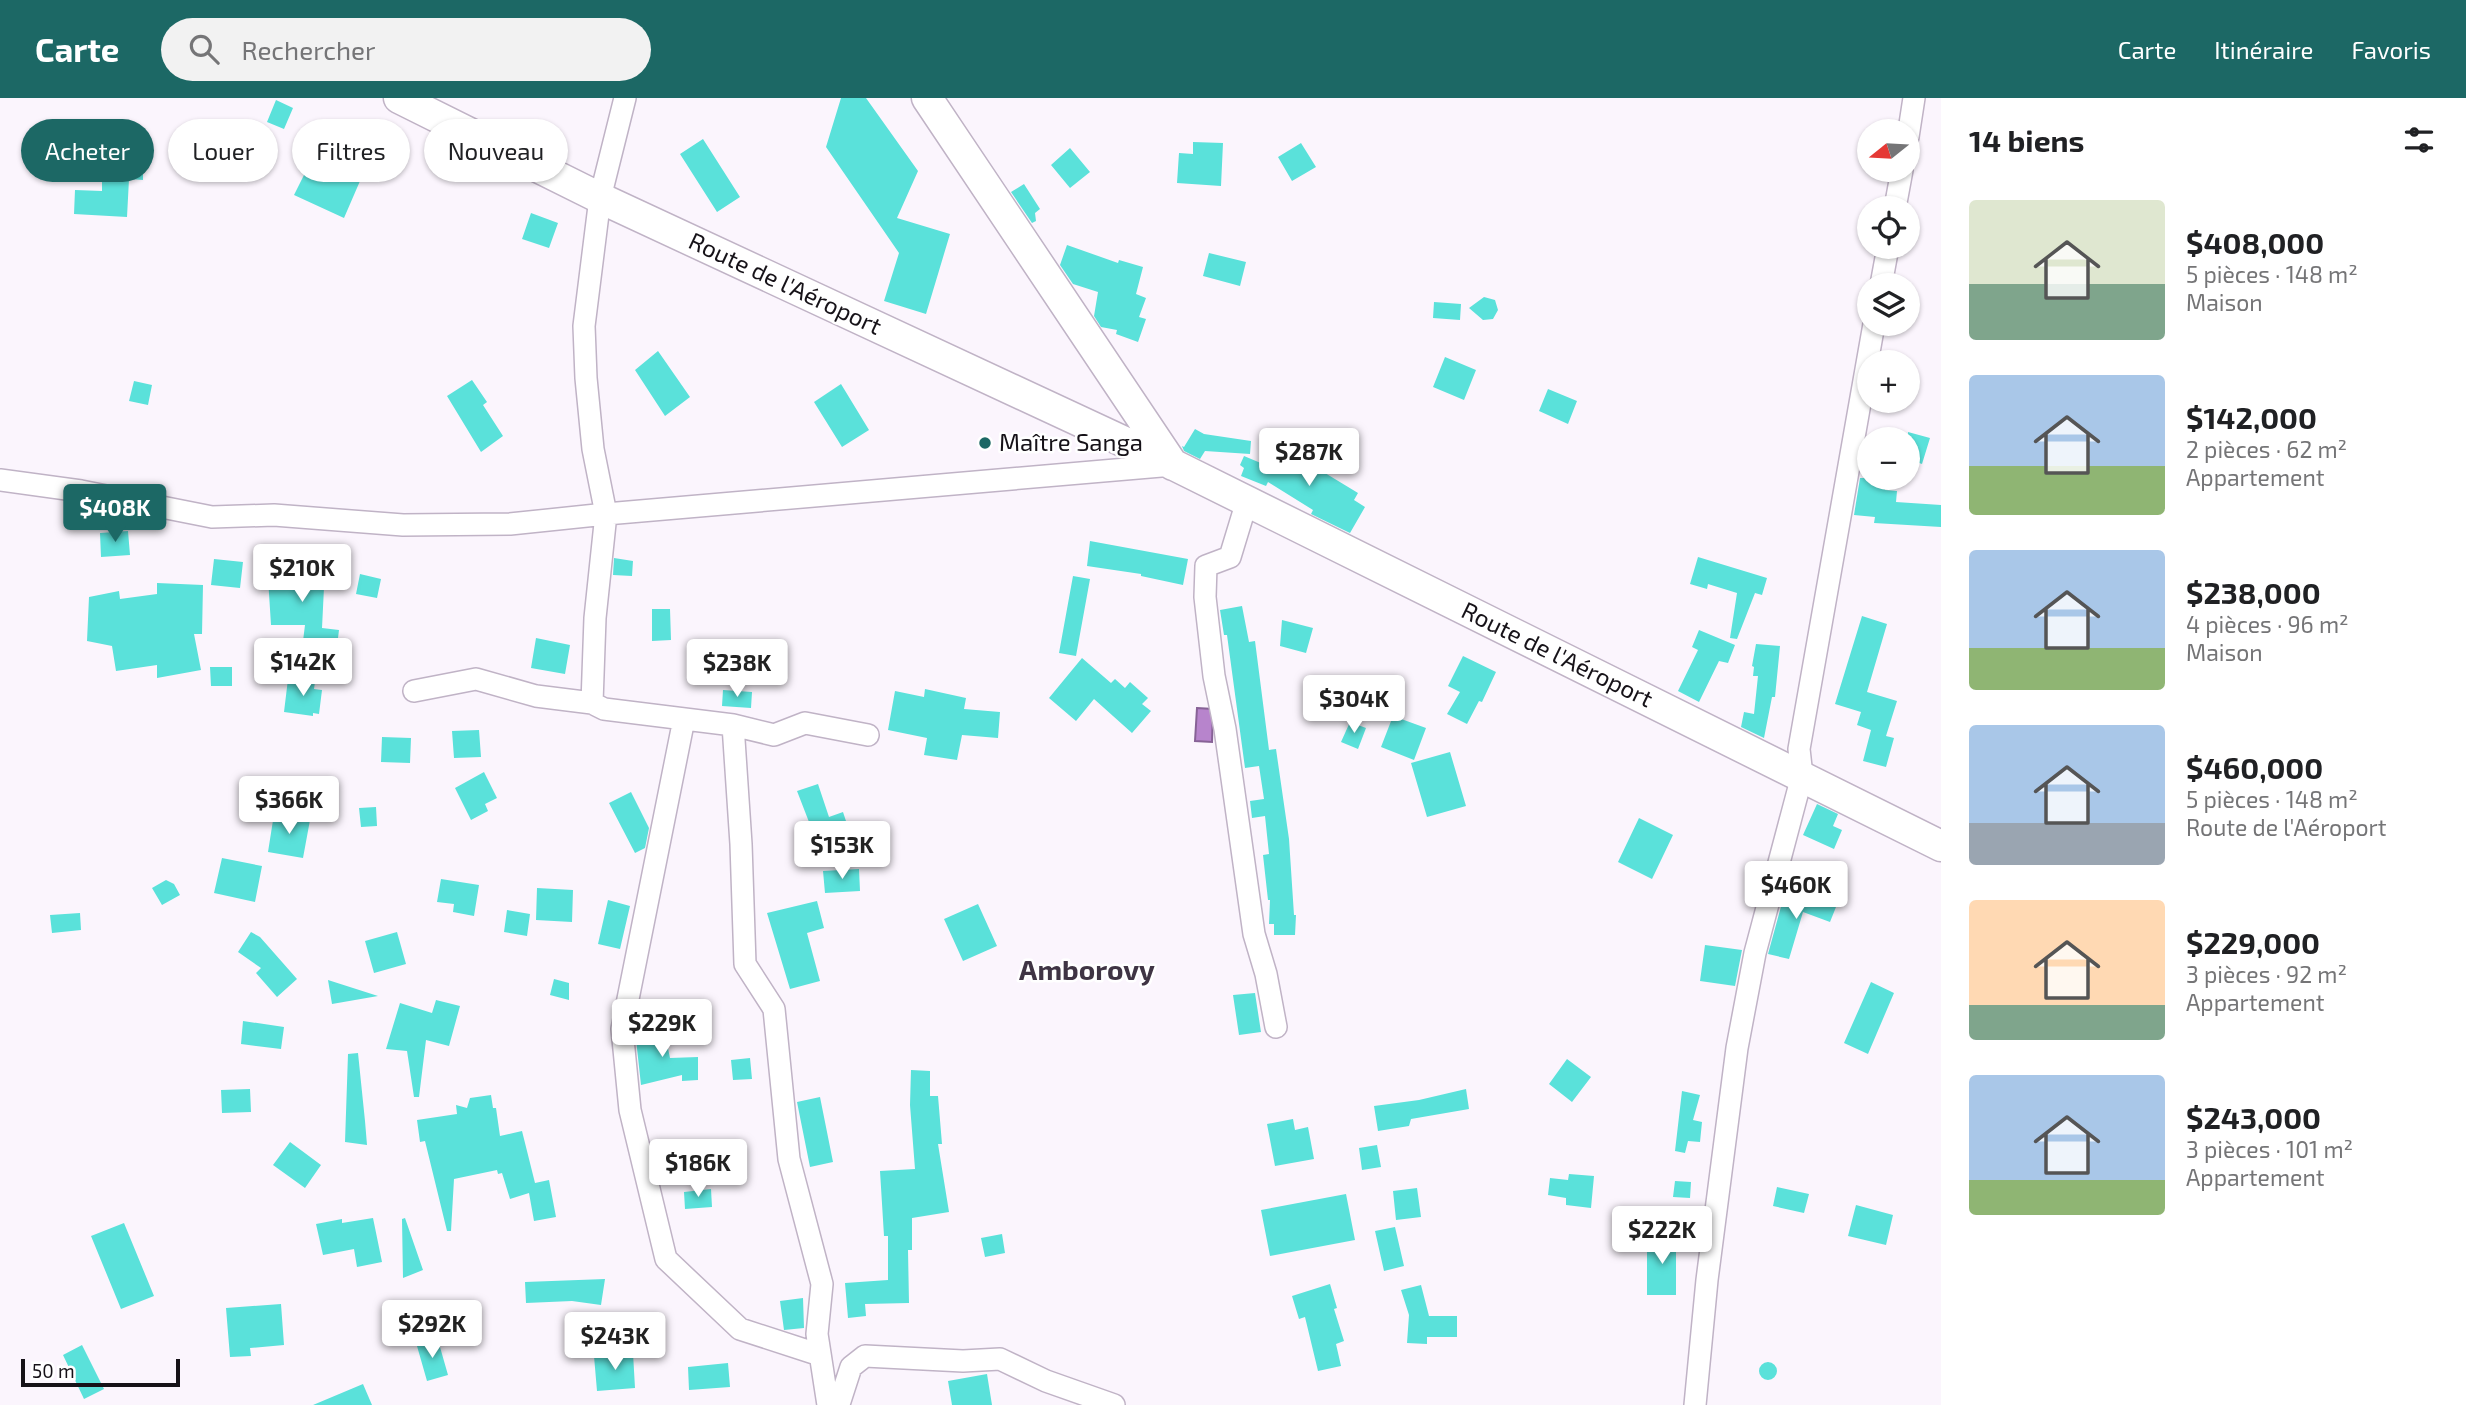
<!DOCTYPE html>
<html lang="fr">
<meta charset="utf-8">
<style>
body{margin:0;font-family:"Exo 2",sans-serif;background:#f2f2f2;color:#202124;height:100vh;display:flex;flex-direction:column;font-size:26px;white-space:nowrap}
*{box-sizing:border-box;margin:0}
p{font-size:23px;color:#757577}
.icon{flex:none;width:38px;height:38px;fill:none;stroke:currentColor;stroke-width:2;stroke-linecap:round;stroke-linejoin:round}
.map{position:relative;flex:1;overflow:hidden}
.details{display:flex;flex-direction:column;background:#fff;width:525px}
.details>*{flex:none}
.hud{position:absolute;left:21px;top:21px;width:665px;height:63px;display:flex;gap:14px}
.needle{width:46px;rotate:252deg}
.tools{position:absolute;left:1857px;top:21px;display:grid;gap:14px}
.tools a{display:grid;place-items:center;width:63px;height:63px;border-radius:50%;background:#fff;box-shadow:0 2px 5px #0004;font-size:35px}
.scale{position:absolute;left:21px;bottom:18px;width:159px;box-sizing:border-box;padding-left:7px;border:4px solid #161218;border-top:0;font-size:19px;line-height:24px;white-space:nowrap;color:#161218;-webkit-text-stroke:5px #fff;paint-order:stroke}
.price{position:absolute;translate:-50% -60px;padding:0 16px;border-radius:7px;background:#fff;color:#222;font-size:23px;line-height:46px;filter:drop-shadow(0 2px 4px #0008)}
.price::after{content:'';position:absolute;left:50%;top:42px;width:21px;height:16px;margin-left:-10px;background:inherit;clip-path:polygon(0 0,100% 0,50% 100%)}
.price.current{background:#1c6865;color:#fff}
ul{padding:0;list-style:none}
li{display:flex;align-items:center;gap:21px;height:175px;padding:0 28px}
li span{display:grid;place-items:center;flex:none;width:196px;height:140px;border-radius:7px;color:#555}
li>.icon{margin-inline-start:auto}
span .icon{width:84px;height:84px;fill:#fffc;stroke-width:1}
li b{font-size:30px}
h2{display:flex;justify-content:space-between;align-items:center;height:84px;padding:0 28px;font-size:30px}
.tag{padding:0 24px;border-radius:32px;background:#fff;box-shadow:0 2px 5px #0004;font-size:24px;line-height:63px}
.tag.current{background:#1c6865;color:#fff}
header{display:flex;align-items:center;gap:42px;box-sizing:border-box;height:98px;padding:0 35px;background:#1c6865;color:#fff}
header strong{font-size:33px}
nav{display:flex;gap:38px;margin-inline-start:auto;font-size:24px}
.search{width:490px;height:63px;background:#f2f2f2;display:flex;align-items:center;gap:18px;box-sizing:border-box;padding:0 24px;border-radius:38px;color:#757577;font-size:26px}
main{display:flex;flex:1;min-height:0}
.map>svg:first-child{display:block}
.water{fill:#b784cc;stroke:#876296;stroke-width:2}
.building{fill:#5ae1da}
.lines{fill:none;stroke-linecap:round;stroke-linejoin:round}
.street-casing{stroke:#c0b3c6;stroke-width:24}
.secondary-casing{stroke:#c0b3c6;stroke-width:33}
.street{stroke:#fff;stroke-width:21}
.secondary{stroke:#fff;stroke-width:30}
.poi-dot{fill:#1c6865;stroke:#fff;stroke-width:2.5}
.labels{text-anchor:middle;stroke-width:5;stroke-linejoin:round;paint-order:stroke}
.street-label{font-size:24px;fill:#161218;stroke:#fff}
.poi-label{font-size:24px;fill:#161218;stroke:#fff;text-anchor:start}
.quarter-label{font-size:28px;font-weight:bold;fill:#3f3444;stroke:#fff}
</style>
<header>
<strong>Carte</strong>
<div class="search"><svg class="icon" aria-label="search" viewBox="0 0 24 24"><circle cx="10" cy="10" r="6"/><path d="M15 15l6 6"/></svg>Rechercher</div>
<nav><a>Carte</a><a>Itinéraire</a><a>Favoris</a></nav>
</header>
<main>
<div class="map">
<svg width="1941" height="1307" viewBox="0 0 1941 1307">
<rect width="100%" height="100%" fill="#fbf5fd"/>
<!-- water -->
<path class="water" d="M1197 610 1213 611 1212 644 1195 643Z"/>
<!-- building -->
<path class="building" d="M841 0H866L918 73 897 120 950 136 926 216 884 203 899 155 826 49Z
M276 2 293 10 284 31 267 24Z
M703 41 740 99 717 114 680 56Z
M102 44 143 45V82L129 81 127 119 74 116 75 92 102 93Z
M1193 44 1223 45 1221 88 1177 85 1179 55 1193 56Z
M1301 45 1316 69 1292 83 1278 59Z
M1070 50 1090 74 1070 90 1051 67Z
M312 61 360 83 344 120 294 97Z
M1024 86 1040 111 1035 115 1036 123 1032 125 1011 94Z
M531 115 558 125 549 150 522 141Z
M1067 147 1118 165 1119 162 1143 169 1136 196 1146 200 1139 219 1146 221 1138 244 1116 236 1117 232 1101 229 1094 218 1098 194 1073 186 1060 167Z
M1209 155 1246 164 1240 188 1203 178Z
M1484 199 1495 202 1498 212 1493 221 1483 222 1469 210Z
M1434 204 1461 206 1460 222 1433 220Z
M658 253 690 299 665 318 635 272Z
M1445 259 1476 272 1464 302 1433 289Z
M472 282 487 304 483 307 503 338 481 354 447 298Z
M134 283 152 287 148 307 129 303Z
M841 286 869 332 842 349 814 304Z
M1548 291 1577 303 1568 326 1539 313Z
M1195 331 1204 336 1251 343 1250 356 1205 353 1200 361 1184 353 1182 348 1184 349Z
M1908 334 1930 340 1922 366 1908 361Z
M1288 349 1326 372 1325 375 1358 395 1354 402 1365 409 1350 435 1311 416 1313 412 1268 384 1266 388 1241 378 1244 370 1240 367 1244 358 1275 371Z
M1860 380H1887L1885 392 1897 393 1896 404 1941 407V429L1874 425 1875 419 1854 417Z
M128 433 130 457 101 459 100 435Z
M1090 443 1188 461 1183 487 1141 478V476L1087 468Z
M1698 459 1767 480 1762 497 1755 495 1737 541 1730 540 1737 495 1708 486 1707 491 1690 486Z
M614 460 633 463 632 478 613 477Z
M214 461 243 464 240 490 211 487Z
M294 467 325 469 322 530 339 532 337 548 303 543 305 527H271L268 480H293Z
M360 476 381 481 377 500 356 496Z
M1073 478 1090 481 1076 558 1059 555Z
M157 485 203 487 202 536H194L201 572 157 580V567L116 573 112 548 87 543 89 499 119 493 120 501 157 496Z
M1242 508 1249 544 1255 543 1269 652 1276 651 1289 741 1294 817H1296L1295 837H1274V826H1269L1270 802H1268L1263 757 1269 756 1265 718 1252 720 1250 703 1264 701 1259 668 1245 670 1227 537H1224L1220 512Z
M652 511H670L671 542 652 543Z
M1862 518 1887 526 1867 594 1897 603 1886 638 1894 640 1886 669 1863 663 1871 632 1857 627 1861 614 1835 606Z
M1282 522 1313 530 1306 555 1280 548Z
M1699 532 1735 547 1728 565 1719 563 1699 604 1678 593 1698 552 1692 549Z
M536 540 570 547 565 576 531 570Z
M1756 546 1780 548 1775 599H1772L1764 640 1741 629 1744 614 1754 616 1758 578H1753L1754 569 1752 568Z
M1463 558 1496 574 1482 604 1479 603 1467 626 1447 616 1460 594 1448 588Z
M1082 560 1111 585 1115 581 1125 590 1130 584 1148 600 1142 606 1151 613 1132 635 1094 601 1076 623 1049 600Z
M210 569H232V588H211Z
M288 581 315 584 314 591 322 592 319 616 313 615V618L284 614Z
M925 591 966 600 964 611 1000 614 998 640 962 637 957 662 924 657 927 640 888 632 895 593 924 599Z
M723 592 752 594 751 610 722 608Z
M1393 618 1426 630 1414 662 1381 649Z
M1350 624 1366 630 1358 651 1341 644Z
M479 632 481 659 454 660 452 633Z
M382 639 411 640 410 665 381 664Z
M1450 654 1466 708 1427 719 1411 665Z
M484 674 497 700 485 706 488 713 471 722 455 690Z
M818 686 829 719 843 714 853 744 821 755 797 693Z
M631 694 649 730 645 750 635 755 609 705Z
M1817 706 1838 716 1833 728 1842 732 1834 751 1803 737Z
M376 709 377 728 361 729 359 710Z
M274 716 310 722 303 760 268 754Z
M1639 720 1673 737 1652 781 1618 764Z
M222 760 262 768 255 804 214 795Z
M859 771 860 793 825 795 823 773Z
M441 781 479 787 474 818 453 814 454 806 437 804Z
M166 782 174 786 180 797 162 807 152 790Z
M537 790 573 792 572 824 536 822Z
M1785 794 1816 800 1836 809 1830 824 1803 814 1789 861 1768 856Z
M608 802 630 808 620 851 598 846Z
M817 803 824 830 807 835 820 883 790 891 767 815Z
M978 806 997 848 963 863 944 821Z
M507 812 530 816 527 838 504 834Z
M80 815 81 832 52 835 50 817Z
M251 834 260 839 297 881 277 899 256 875 261 870 238 854Z
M397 834 406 866 374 875 365 843Z
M1705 847 1742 852 1735 888 1700 883Z
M554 881 569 885V902L550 897Z
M328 882 378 898 332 906Z
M1871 884 1894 895 1868 956 1844 945Z
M1255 895 1261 934 1239 937 1233 897Z
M436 902 460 908 449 948 426 942 419 999H414L407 953 386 951 400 905 432 915Z
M243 923 284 929 281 951 241 946Z
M645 929 646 935 664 931 670 960 698 959V982L682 983V977L641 987 635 932Z
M358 955 365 1023 367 1047 345 1044 348 956Z
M750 960 752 981 733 982 731 962Z
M1567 961 1591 979 1572 1004 1549 986Z
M911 972 930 973V998H938L942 1046H938L949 1114 912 1120V1152H908L909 1205 865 1206 866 1218 848 1220 845 1185 888 1182V1138H884L880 1073 915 1071 910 1007Z
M250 991 251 1014 222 1015 221 992Z
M1466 991 1469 1011 1411 1021 1409 1028 1378 1033 1374 1008 1419 1002Z
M1682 993 1700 997 1693 1022 1702 1024 1700 1044 1688 1043 1685 1055 1675 1053Z
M491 997 493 1010H496L500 1038 522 1033 535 1085 549 1082 556 1119 534 1123 529 1095 510 1101 502 1075 498 1076 497 1072 454 1081 451 1133H447L425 1043 420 1044 417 1022 457 1016 456 1007 467 1010 470 1000Z
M820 999 833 1064 810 1069 797 1004Z
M1293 1021 1295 1032 1308 1029 1314 1061 1275 1068 1267 1026Z
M290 1044 321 1067 305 1090 273 1067Z
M1377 1047 1381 1069 1362 1072 1359 1050Z
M1569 1076 1594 1078 1591 1110 1566 1107V1100L1548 1097 1550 1080 1568 1082Z
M1675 1083 1691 1084 1690 1100 1673 1099Z
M1777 1089 1809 1096 1804 1115 1773 1108Z
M1417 1090 1421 1119 1396 1122 1393 1093Z
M711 1091 712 1109 685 1111 684 1094Z
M1346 1096 1355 1142 1270 1158 1261 1112Z
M1856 1107 1893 1117 1886 1147 1848 1138Z
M373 1120 382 1164 357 1169 354 1151 323 1157 316 1126 342 1121V1125Z
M405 1120 423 1172 403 1180 402 1121Z
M124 1125 154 1198 121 1211 91 1138Z
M1395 1129 1404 1168 1384 1173 1375 1133Z
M1002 1136 1005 1155 985 1159 981 1140Z
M1647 1140H1676V1197H1647Z
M605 1181 601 1207 572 1203 526 1205 525 1184Z
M1330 1186 1337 1210 1334 1211 1344 1243 1336 1246 1341 1268 1318 1273 1305 1219 1299 1221 1292 1198Z
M1421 1187 1429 1218H1457V1239H1427V1246L1407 1245 1409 1217 1401 1192Z
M803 1200 804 1230 784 1232 780 1203Z
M281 1206 284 1247 250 1250 251 1258 230 1259 226 1210Z
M438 1242 448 1277 427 1283 417 1248Z
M82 1247 104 1291 84 1301 63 1257Z
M633 1255 635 1290 597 1293 594 1258Z
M1759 1273a9 9 0 1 1 18 0a9 9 0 1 1-18 0Z
M728 1265 730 1289 689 1292 688 1269Z
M987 1276 992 1307H952L948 1283Z
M363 1286 372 1307H313Z"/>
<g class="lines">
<!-- street casing -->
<g class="street-casing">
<path id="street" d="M625 0 600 100 584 228 586 280 593 351 606 416 1173 367
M1908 39 1914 0
M1895 110 1902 72
M1881 187 1888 149
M0 382 81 393 212 419 274 417 403 427 510 426 606 416 595 520 592 605 536 598 476 581 414 593
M1247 403 1230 459 1206 468 1205 499 1214 578 1225 631 1254 836 1266 876 1276 929
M592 605 604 611 733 627 774 637 805 625 868 637
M684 621 622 931 630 1012 666 1161 740 1231 820 1257
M733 627 741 746 745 866 774 911 789 1061 822 1186 817 1236 828 1307
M831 1307 840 1303 851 1269 865 1258 963 1263 1000 1261 1046 1283 1114 1307
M1695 1307 1707 1182 1737 950 1755 855 1802 678 1799 651 1874 226"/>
</g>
<!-- secondary casing -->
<g class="secondary-casing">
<path id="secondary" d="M399 0 600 100 1174 367 1941 748
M927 0 1173 367"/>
</g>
<!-- street -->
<use href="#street" class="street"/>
<!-- secondary -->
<use href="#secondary" class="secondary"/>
</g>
<!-- markers -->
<circle class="poi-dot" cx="985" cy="345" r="7"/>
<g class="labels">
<!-- street labels -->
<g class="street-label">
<text transform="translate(785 186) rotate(25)" y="8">Route de l'Aéroport</text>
<text transform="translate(1557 557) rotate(26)" y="8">Route de l'Aéroport</text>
</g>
<!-- poi labels -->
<g class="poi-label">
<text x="999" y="353">Maître Sanga</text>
</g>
<!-- quarter labels -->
<g class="quarter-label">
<text x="1087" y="882">Amborovy</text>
</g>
</g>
</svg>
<div class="tools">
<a><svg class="needle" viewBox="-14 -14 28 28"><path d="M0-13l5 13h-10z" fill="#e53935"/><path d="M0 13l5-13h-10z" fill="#757577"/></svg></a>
<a><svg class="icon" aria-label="locate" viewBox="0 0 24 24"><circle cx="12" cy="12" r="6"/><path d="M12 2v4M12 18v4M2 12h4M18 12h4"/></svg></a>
<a><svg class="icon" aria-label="layers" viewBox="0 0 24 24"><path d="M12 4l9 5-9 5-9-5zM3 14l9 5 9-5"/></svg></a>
<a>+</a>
<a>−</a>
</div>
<div class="scale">50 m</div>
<b class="price" style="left:1309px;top:390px">$287K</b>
<b class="price current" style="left:115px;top:446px">$408K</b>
<b class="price" style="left:302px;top:506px">$210K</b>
<b class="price" style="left:303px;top:600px">$142K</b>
<b class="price" style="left:737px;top:601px">$238K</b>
<b class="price" style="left:1354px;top:637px">$304K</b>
<b class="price" style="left:289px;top:738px">$366K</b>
<b class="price" style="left:842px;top:783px">$153K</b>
<b class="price" style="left:1796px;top:823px">$460K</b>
<b class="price" style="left:662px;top:961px">$229K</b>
<b class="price" style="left:698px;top:1101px">$186K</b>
<b class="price" style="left:1662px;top:1168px">$222K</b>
<b class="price" style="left:432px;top:1262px">$292K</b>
<b class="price" style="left:615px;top:1274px">$243K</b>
<div class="hud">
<a class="tag current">Acheter</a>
<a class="tag">Louer</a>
<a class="tag">Filtres</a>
<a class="tag">Nouveau</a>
</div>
</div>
<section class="details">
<h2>14 biens<svg class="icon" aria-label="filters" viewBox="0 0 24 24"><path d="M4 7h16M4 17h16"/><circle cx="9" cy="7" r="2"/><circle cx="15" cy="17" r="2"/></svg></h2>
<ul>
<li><span style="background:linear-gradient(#dfe7d0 60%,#7fa58c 0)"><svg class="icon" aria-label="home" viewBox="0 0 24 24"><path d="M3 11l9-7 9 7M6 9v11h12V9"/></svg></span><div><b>$408,000</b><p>5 pièces · 148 m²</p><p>Maison</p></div></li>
<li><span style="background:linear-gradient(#a9c7e8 65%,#8fb573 0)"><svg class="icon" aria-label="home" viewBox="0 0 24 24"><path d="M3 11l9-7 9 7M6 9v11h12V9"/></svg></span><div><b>$142,000</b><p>2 pièces · 62 m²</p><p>Appartement</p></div></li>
<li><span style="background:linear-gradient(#a9c7e8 70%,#8fb573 0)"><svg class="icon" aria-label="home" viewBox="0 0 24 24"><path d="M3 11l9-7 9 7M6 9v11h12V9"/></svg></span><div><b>$238,000</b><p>4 pièces · 96 m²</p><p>Maison</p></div></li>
<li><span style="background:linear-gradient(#a9c7e8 70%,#9aa5b1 0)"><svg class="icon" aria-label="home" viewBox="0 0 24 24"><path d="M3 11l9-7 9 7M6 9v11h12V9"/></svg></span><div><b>$460,000</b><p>5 pièces · 148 m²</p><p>Route de l'Aéroport</p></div></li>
<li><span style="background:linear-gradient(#ffd9b3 75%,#7fa58c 0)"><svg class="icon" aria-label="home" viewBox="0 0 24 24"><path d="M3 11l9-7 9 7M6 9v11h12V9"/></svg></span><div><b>$229,000</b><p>3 pièces · 92 m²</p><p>Appartement</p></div></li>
<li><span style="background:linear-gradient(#a9c7e8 75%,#8fb573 0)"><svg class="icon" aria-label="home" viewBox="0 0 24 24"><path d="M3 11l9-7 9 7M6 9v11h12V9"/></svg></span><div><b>$243,000</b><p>3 pièces · 101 m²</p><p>Appartement</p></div></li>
</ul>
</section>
</main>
